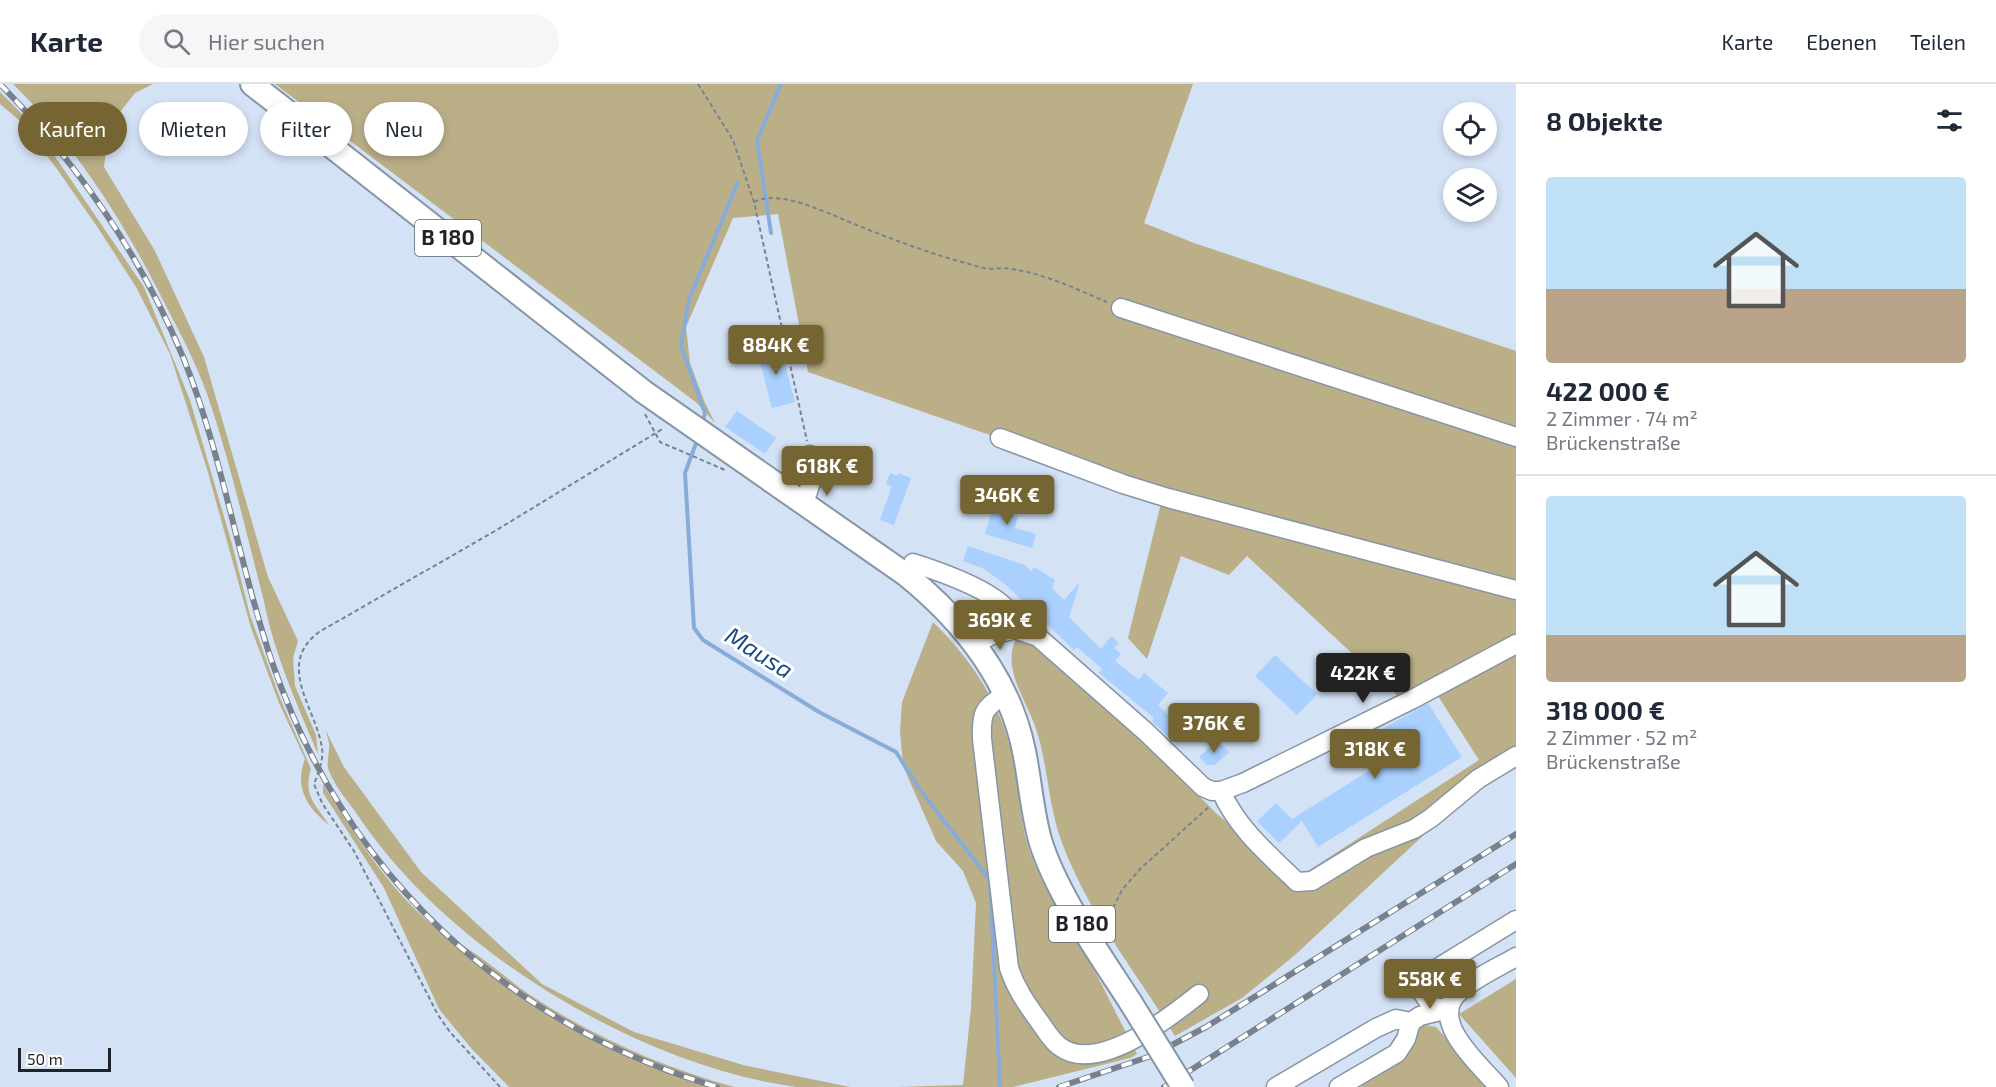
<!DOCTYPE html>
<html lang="de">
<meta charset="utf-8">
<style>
body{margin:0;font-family:"Exo 2",sans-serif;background:#f6f6f7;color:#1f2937;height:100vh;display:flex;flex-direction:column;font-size:22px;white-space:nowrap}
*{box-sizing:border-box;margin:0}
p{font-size:20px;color:#747a83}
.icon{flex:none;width:33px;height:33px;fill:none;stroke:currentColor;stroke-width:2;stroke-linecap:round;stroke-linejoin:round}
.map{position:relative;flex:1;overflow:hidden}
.drawer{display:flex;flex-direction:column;background:#fff;width:480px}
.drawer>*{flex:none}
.hud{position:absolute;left:18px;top:18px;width:570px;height:54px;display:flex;gap:12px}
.buttons{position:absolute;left:1443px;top:18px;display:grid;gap:12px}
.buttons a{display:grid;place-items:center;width:54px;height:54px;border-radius:50%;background:#fff;box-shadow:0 3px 9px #0003;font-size:30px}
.scale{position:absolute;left:18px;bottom:15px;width:93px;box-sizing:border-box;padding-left:6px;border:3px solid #1e232a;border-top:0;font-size:16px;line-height:21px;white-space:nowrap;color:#1e232a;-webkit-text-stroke:4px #fff;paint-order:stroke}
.price{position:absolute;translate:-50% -51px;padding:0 14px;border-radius:6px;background:#756533;color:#fff;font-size:20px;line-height:39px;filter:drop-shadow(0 2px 3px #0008)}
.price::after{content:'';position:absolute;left:50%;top:36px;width:18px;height:14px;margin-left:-9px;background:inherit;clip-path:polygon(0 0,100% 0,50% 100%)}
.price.selected{background:#222;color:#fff}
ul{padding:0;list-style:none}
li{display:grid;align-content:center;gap:12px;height:318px;padding:0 30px}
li+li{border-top:2px solid #e0e1e3}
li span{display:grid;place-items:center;height:186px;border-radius:6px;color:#555}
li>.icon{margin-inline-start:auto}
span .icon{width:108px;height:108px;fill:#fffc;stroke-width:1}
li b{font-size:26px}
h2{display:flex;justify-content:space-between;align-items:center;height:72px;padding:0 30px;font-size:26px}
.tag{padding:0 21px;border-radius:27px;background:#fff;box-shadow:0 3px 9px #0003;font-size:21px;line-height:54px}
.tag.selected{background:#756533;color:#fff}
header{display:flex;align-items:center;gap:36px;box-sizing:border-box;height:84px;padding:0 30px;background:#fff;border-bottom:2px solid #e0e1e3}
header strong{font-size:28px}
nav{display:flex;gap:33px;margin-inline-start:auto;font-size:21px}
.search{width:420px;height:54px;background:#f6f6f7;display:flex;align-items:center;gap:15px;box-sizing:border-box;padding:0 21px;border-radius:33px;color:#747a83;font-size:22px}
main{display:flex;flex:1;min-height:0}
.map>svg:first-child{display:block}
.green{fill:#bbaf88}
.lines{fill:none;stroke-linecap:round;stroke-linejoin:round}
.stream{stroke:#88acd9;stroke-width:4}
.building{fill:#aad0fe}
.minor-casing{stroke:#8695a6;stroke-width:21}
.major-casing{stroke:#8695a6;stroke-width:26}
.path{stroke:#798390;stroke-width:2;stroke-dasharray:4.5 3;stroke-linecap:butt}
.minor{stroke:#fff;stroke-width:18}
.major{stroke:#fff;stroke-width:22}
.rail-casing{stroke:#78828f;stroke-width:6}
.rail{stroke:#fff;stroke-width:4;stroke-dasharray:11;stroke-linecap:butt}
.major-bridge-casing{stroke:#8695a6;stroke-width:26;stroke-linecap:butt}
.major-bridge{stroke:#fff;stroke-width:22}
.labels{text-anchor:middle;stroke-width:6;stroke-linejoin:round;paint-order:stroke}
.shield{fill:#fff;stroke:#62656a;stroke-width:1.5}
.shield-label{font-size:21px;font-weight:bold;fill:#1e232a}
.water-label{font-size:24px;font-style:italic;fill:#194b82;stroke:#fff}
</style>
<header>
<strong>Karte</strong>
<div class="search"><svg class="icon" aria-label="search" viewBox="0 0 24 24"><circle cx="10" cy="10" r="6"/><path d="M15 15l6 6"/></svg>Hier suchen</div>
<nav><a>Karte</a><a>Ebenen</a><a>Teilen</a></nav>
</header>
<main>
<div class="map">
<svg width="1516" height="1003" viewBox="0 0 1516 1003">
<rect width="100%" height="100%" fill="#d3e2f5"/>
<!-- green -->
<path class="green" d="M13 0H153L135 9 109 42 104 83 155 167 204 273 268 493 298 557 293 574 295 602 316 651 318 670C297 620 274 570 264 517 246 449 230 376 207 310 196 280 182 252 167 224 127 143 77 63 13 0Z
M275 0H1193L1144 139 1194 159 1516 267V665L1295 871 1242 914 1175 952C1135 886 1088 830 1061 756 1048 720 1048 681 1036 645 1027 617 1001 584 1016 555L1049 560 1216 729 1294 796 1479 676 1429 598 1398 612 1247 472 1229 491 1181 472 1147 575 1128 554 1163 411 808 288 778 130 733 134 686 243 690 279 705 319 715 339 697 319Z
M0 8 23 31 56 74 144 203 190 316 232 460 250 531 280 614 311 685C303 712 315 719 329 741 307 724 294 703 305 675L279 619 251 544 207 385 170 270 136 203 98 144 57 85 20 37 0 20Z
M933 538C972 576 1001 620 1013 674 1020 705 1019 738 1030 768 1043 806 1067 839 1087 873 1105 905 1120 938 1137 970L1130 974 1013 1003H897L963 1001 971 924 976 819 963 787 936 757 903 682 900 647 902 618Z
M326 647 344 683 421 788 542 900 634 948 743 981 850 1003C833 1003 814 1003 796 1003 637 981 448 866 359 733 349 718 335 703 329 687 326 680 329 672 329 665 330 659 327 653 326 647Z
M323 700C354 750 386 801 431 840 446 853 465 862 480 873 494 883 507 894 520 904 585 949 658 982 734 1003H509L471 964 439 925 384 804 323 709Z
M1516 895V994L1459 930Z
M1425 941 1436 943 1490 1003H1361L1420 944Z"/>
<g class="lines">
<!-- stream -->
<path class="stream" d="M771 149 757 56 781 0
M702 341 705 329 681 262 689 215 738 98
M698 354 685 389 694 544 703 556 819 628 896 668 921 707 990 796 1000 1003"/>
</g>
<!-- building -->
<path class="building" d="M780 261 795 318 772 324 757 267Z
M737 327 776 354 765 370 725 343Z
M848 374 868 382 860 401 840 395Z
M890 389 897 392 898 389 911 394 894 441 880 436 892 402 886 400Z
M998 406 1004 408 1001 429 1018 432 1015 444 1036 450 1032 464 985 450Z
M968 462 1025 481 1031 487 1034 483 1055 496 1052 504 1064 516 1080 498 1069 533 1101 565 1111 552 1119 559 1114 564 1121 570 1115 577 1139 596 1144 589 1168 609 1158 621 1180 643 1169 654 1152 637 1154 634 1099 589 1102 585 1077 563 1074 566 1005 500 984 485 963 477Z
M1275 571 1317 610 1297 631 1255 592Z
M1428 619 1462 673 1318 763 1302 737 1279 759 1257 737 1276 719 1292 735 1396 670 1381 646Z
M1217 656 1229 668 1215 681H1207L1199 673Z"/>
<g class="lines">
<!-- minor casing -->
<g class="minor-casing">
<path id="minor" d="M1121 224 1516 353
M1000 354 1123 400 1168 414 1516 506
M803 419C812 402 813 391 810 371
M913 479C938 487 998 507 1011 531 1013 535 1013 541 1015 545
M975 560 990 552 1015 545 1038 553 1146 648 1203 703 1212 707H1221L1243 699 1411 616 1516 560
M1005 611C983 623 981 630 982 655L1009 884C1016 905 1026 919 1039 937 1045 945 1051 956 1059 962 1097 992 1170 933 1199 910
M1221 707C1237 744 1268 770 1297 798L1312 797 1366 764 1414 745 1431 734 1478 695 1516 672
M1448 925 1432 923 1415 898 1516 836
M1276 1003 1376 944 1396 935 1411 938 1420 932 1448 925
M1339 1003 1397 969 1406 955 1411 938
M1499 1003C1481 982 1429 938 1457 910 1472 895 1497 884 1516 873"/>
</g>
<!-- major casing -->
<g class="major-casing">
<path id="major" d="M252 0 644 308 905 490C962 536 1009 593 1024 667 1030 696 1032 727 1040 756 1056 809 1100 871 1131 919"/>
</g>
<!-- path -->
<path class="path" d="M698 0 733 56 754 118 807 357
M754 118C777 107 810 122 833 131 882 152 932 171 984 184 993 186 1003 183 1012 185 1045 190 1076 205 1107 218
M645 330 660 358 725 386
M1103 844 1122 806 1141 784 1210 722
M500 1003 450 948 438 931 354 767 322 719 314 700C318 690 324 675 322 664 316 624 275 581 319 548L495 447 664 344"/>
<!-- minor -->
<use href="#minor" class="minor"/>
<!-- major -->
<use href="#major" class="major"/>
<!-- rail casing -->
<g class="rail-casing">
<path id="rail" d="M0 0C78 80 140 170 183 273 223 372 238 478 272 578 345 790 503 939 717 1003
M1059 1003 1151 972 1206 943 1516 750
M1164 1003 1516 780"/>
</g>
<!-- rail -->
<use href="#rail" class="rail"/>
<!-- major-bridge casing -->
<g class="major-bridge-casing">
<path id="major-bridge" d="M1131 919 1183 1003"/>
</g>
<!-- major-bridge -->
<use href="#major-bridge" class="major-bridge"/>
</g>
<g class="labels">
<!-- shield labels -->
<g class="shield">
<rect x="415" y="136" width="66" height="36" rx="4.5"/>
<rect x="1049" y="822" width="66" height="36" rx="4.5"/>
</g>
<g class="shield-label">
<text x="448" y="161">B 180</text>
<text x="1082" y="847">B 180</text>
</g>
<!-- water labels -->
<g class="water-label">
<text transform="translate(759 569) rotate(32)" y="8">Mausa</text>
</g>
</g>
</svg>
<div class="buttons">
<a><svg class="icon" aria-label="locate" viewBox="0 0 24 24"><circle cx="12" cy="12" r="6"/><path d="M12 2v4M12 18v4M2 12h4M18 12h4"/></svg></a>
<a><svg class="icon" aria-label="layers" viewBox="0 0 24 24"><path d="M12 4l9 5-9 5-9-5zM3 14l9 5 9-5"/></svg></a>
</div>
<div class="scale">50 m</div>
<b class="price" style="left:776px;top:292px">884K €</b>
<b class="price" style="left:827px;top:413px">618K €</b>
<b class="price" style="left:1007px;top:442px">346K €</b>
<b class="price" style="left:1000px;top:567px">369K €</b>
<b class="price selected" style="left:1363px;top:620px">422K €</b>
<b class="price" style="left:1214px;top:670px">376K €</b>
<b class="price" style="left:1375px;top:696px">318K €</b>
<b class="price" style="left:1430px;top:926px">558K €</b>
<div class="hud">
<a class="tag selected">Kaufen</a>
<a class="tag">Mieten</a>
<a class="tag">Filter</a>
<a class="tag">Neu</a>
</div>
</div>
<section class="drawer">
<h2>8 Objekte<svg class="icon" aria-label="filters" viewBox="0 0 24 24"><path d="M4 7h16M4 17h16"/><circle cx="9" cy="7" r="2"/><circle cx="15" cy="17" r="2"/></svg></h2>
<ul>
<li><span style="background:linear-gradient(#bfe0f5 60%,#b9a48a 0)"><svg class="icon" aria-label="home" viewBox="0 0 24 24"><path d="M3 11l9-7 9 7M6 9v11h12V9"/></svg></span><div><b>422 000 €</b><p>2 Zimmer · 74 m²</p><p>Brückenstraße</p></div></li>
<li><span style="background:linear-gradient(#bfe0f5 75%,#b9a48a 0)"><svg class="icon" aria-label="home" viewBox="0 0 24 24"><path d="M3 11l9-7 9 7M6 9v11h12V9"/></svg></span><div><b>318 000 €</b><p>2 Zimmer · 52 m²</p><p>Brückenstraße</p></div></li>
</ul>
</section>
</main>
